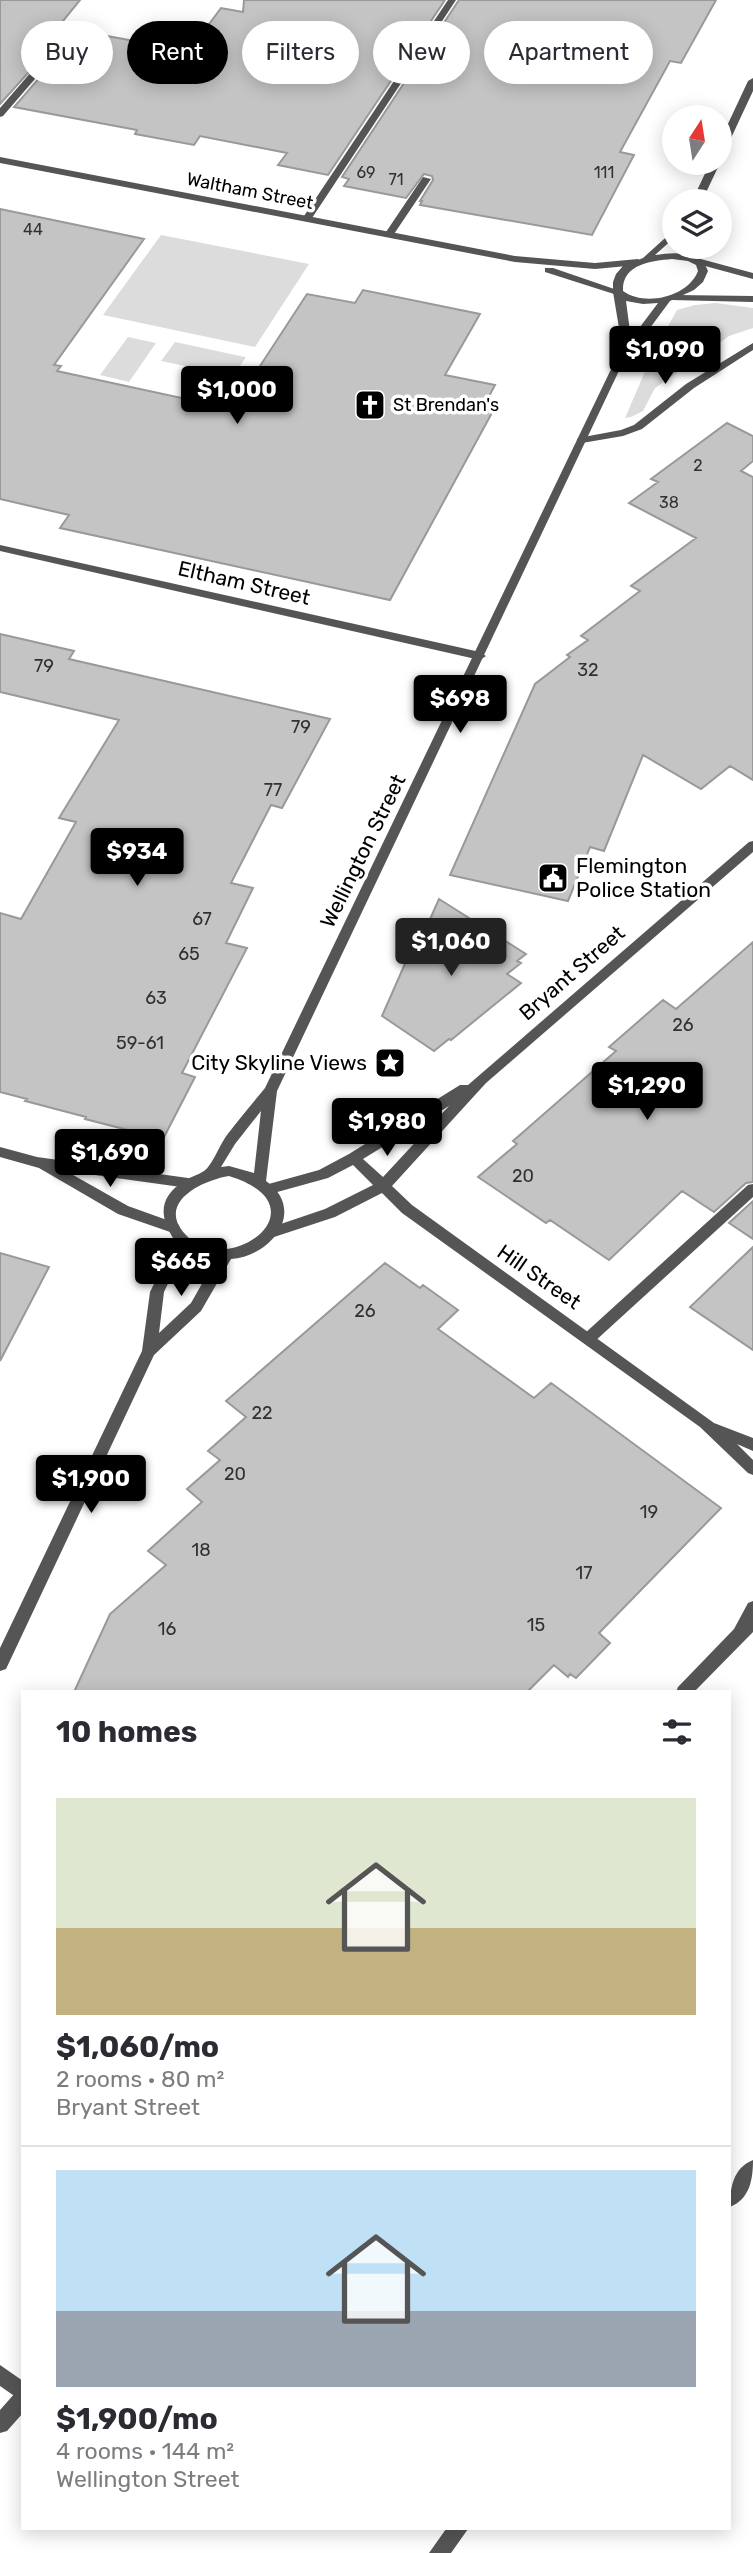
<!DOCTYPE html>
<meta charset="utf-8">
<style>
body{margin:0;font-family:Rubik,sans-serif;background:#f7f7f7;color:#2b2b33;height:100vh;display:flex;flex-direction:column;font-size:26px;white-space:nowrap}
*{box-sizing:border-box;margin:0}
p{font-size:23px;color:#7c7c81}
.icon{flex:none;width:38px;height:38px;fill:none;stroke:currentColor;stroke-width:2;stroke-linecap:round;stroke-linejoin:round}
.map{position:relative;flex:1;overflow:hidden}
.side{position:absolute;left:21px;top:1690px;width:710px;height:840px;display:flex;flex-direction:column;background:#fff;border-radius:0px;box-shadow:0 4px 18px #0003}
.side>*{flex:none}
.guide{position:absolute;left:21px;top:21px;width:712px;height:63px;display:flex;gap:14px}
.needle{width:46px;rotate:12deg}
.buttons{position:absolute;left:662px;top:105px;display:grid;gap:14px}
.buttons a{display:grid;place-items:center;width:70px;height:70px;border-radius:50%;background:#fff;box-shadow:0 4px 18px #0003;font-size:35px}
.price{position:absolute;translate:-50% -60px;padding:0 16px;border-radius:7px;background:#000;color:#fff;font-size:23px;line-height:46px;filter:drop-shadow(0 2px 4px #0008)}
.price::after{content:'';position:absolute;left:50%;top:42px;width:21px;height:16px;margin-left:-10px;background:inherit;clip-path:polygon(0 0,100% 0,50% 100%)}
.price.on{background:#222;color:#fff}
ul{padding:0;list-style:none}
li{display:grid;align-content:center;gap:14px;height:371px;padding:0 35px}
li+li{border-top:2px solid #e1e1e2}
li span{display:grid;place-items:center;height:217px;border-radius:0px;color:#555}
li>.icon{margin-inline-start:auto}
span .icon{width:126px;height:126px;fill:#fffc;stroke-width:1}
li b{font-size:30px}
h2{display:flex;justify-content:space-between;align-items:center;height:84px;padding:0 35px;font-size:30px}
.tag{padding:0 24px;border-radius:32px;background:#fff;box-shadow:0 4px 18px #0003;font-size:24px;line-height:63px}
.tag.on{background:#000;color:#fff}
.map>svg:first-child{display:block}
.green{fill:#dcdcdc}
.building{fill:#c4c4c4;stroke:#999;stroke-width:2}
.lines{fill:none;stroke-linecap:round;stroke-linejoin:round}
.service{fill:#555;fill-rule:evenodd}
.minor{fill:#555;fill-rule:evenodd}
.tertiary{fill:#555;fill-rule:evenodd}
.labels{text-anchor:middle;stroke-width:7;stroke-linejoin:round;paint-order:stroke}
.far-number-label{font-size:16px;fill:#313131}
.far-street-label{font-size:18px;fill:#000;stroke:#fff}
.far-poi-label{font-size:18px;fill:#000;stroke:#fff;text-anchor:start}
.number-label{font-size:18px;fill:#313131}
.street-label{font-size:21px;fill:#000;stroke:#fff}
.poi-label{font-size:21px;fill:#000;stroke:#fff;text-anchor:start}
</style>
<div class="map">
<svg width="753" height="2553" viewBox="0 0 753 2553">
<rect width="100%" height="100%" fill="#fff"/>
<!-- green -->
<path class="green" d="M161 235 309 264 255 347 103 315Z
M716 303 753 308V328L729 336 655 388 643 411 631 417 625 418 653 353 677 310 695 305Z
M128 337 156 343 129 382 100 375Z
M175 342 245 357H246L233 376 161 361Z"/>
<!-- building -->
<path class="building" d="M0 0H80L58 27 189 51 221 8 243 12 244 0H445L328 175 278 165 287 153 200 136 194 145 135 134 137 130 14 107 55 60V56L46 53 0 104Z
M459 0H716L681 63 670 61 620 152 634 155 592 235 420 205 422 201H420L433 180 432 176 424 174 406 198 344 186 349 179 342 177Z
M0 209 144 239 54 365 61 366 57 371 232 409 307 294 355 303 363 290 480 314 445 375 495 385 487 400 493 401 488 410 493 411 390 600 60 528 69 515 0 499Z
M727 423 753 436V461L741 471 753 477V780L730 766 701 789 643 755 604 851 590 847 568 901 450 875 535 684 570 657 567 655 588 640 581 636 640 591 631 586 696 538 629 503 658 482 651 479Z
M0 634 74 651 69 659 330 719 282 808 271 805 231 883 253 888 226 943 247 948 182 1073 195 1077 163 1139 85 1119 86 1117 25 1101 27 1099 0 1092V913L21 919 76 822 59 818 119 720 0 692Z
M439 899 526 954 517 961 521 963 507 974 521 983 451 1040 449 1039 434 1051 382 1016 419 932 427 926Z
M753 942V1182L746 1183 714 1212 682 1191 609 1260 550 1220 546 1223 478 1177 517 1144 513 1141 616 1051 609 1047 663 1000 676 1009Z
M753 1201V1239L729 1223Z
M753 1247V1350L690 1307Z
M0 1253 49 1267 0 1361Z
M385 1263 420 1288 423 1285 458 1310 438 1329 534 1398 551 1383 721 1508 599 1633 610 1643 576 1678 570 1674 568 1677 554 1665 527 1692H74L110 1614 166 1565 148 1551 202 1502 187 1489 220 1460 208 1451 246 1417 226 1401Z"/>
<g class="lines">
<!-- service -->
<path class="service" d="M448 0H456L310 221H304L302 219Z
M45 56 53 58 3 116 0 117V108Z
M423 177 431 179 392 237H386L384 235Z
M753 1184V1197L594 1342H584L582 1338 584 1334 748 1185Z
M753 2160C753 2179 750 2199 730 2207 730 2188 733 2168 753 2160Z
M0 2365 23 2381V2402L0 2386Z
M446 2529H468L451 2553H429Z"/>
<!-- minor -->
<path class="minor" d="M0 157 515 256 595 263 638 259 643 262 638 265 595 269 515 262 0 163Z
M697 258 753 273V279L694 263V259Z
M545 268H553L623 292 614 294 545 272Z
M676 295 753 296V302L672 300 671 298Z
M753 343V350L694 388 642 429 623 436 582 443 577 440 578 438 621 430 634 425 686 384Z
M0 545 480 652 486 656 480 660 0 551Z
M753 841V852L486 1083 392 1186 412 1205 714 1423 753 1438V1451L737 1444 753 1460V1475L748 1473 700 1427 402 1213 382 1193 335 1217 271 1238 266 1237 264 1233 266 1229 325 1209 373 1185 353 1165 328 1178 270 1194 263 1189 265 1185 319 1170 349 1154 460 1085H468L749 842ZM449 1106 383 1177 363 1159Z
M0 1147 37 1157 188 1178 195 1183 188 1188 66 1171 128 1206 178 1224 180 1228 178 1232 173 1233 118 1214 39 1168 0 1157Z
M753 1601V1632L694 1692H676L678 1687 734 1629 748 1603Z
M23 2390V2413L7 2431 0 2433V2410L16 2392Z"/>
<!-- tertiary -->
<path class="tertiary" d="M753 78V91L724 153 719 156V143L748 81Z
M719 162 720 163 702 201H692L710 163Z
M674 230V238L655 255C674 252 700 250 708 271L703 282 694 290 670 301 630 355 626 356 277 1091 266 1181C307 1210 272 1256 231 1259L201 1311 154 1355 6 1669 0 1671V1648L142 1351 150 1292 175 1241C159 1217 158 1198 184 1181 190 1177 198 1175 204 1171 212 1166 220 1144 227 1135 239 1119 252 1104 265 1088L614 363 621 340 613 292V282L616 274 623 266 643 258ZM672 259 688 261 696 265 698 271C688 297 645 307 623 291 622 264 651 261 672 259ZM626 301 643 304 658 303 631 339ZM261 1111 254 1173 229 1166 221 1167 235 1144ZM229 1176C325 1206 232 1277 189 1238 153 1205 199 1181 229 1176ZM184 1250 201 1257 216 1259 191 1303 159 1333 164 1292Z"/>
</g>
<!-- icons -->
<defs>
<g id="church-square" transform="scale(1.575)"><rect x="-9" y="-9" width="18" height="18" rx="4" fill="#000" stroke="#fff"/><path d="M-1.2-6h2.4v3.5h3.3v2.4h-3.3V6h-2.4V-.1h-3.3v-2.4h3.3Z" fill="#fff"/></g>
<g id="civic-square" transform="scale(1.575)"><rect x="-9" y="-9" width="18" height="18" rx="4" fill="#000" stroke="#fff"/><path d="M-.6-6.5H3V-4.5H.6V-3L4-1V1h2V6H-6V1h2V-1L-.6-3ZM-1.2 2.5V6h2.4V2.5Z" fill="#fff"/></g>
<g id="sight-square" transform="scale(1.575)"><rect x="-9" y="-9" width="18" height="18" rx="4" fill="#000" stroke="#fff"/><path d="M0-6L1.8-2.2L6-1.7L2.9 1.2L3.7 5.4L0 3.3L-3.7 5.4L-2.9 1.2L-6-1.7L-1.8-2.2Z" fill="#fff"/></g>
</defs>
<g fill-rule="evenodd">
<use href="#church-square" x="370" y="405"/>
<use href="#civic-square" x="553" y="878"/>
<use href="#sight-square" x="390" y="1063"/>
</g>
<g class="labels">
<!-- far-number labels -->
<g class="far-number-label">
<text x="366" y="178">69</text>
<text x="604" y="178">111</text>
<text x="396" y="185">71</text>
<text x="33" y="235">44</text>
<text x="698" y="471">2</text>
<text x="669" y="508">38</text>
</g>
<!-- far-street labels -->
<g class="far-street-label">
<text transform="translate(250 191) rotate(11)" y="6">Waltham Street</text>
</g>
<!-- far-poi labels -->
<g class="far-poi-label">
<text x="393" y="411">St Brendan's</text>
</g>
<!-- number labels -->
<g class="number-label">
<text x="44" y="672">79</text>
<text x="588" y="676">32</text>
<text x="301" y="733">79</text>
<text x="273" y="796">77</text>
<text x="202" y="925">67</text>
<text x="189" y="960">65</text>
<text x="156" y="1004">63</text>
<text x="683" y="1031">26</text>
<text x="140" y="1049">59-61</text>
<text x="523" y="1182">20</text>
<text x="365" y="1317">26</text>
<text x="262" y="1419">22</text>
<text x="235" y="1480">20</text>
<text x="649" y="1518">19</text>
<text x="201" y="1556">18</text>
<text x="584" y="1579">17</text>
<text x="536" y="1631">15</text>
<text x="167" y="1635">16</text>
</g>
<!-- street labels -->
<g class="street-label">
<text transform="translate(244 583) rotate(13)" y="7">Eltham Street</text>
<text transform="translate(363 851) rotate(-64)" y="7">Wellington Street</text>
<text transform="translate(572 973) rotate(-41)" y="7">Bryant Street</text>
<text transform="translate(539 1277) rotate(35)" y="7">Hill Street</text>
</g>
<!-- poi labels -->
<g class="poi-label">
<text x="576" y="873">Flemington<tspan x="576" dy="24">Police Station</tspan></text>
<text x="367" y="1070" text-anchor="end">City Skyline Views</text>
</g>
</g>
</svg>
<div class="buttons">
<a><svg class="needle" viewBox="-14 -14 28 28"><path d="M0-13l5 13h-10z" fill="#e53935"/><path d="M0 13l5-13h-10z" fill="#7c7c81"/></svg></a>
<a><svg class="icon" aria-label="layers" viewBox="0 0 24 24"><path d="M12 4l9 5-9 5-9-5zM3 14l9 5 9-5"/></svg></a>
</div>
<b class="price" style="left:665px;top:386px">$1,090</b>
<b class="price" style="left:237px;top:426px">$1,000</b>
<b class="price" style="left:460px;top:735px">$698</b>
<b class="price" style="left:137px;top:888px">$934</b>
<b class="price on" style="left:451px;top:978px">$1,060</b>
<b class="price" style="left:647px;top:1122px">$1,290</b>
<b class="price" style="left:387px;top:1158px">$1,980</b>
<b class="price" style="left:110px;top:1189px">$1,690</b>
<b class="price" style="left:181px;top:1298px">$665</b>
<b class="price" style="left:91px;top:1515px">$1,900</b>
<div class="guide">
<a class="tag">Buy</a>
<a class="tag on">Rent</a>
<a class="tag">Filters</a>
<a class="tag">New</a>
<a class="tag">Apartment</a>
</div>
<section class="side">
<h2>10 homes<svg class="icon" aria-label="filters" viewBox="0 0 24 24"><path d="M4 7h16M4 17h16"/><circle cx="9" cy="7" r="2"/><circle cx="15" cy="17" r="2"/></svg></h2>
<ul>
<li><span style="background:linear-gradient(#dfe7d0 60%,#c2b280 0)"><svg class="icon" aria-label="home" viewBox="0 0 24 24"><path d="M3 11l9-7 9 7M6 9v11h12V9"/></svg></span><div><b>$1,060/mo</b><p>2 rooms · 80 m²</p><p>Bryant Street</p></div></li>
<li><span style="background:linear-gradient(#bfe0f5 65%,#9aa5b1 0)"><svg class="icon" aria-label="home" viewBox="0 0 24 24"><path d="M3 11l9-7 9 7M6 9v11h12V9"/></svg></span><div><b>$1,900/mo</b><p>4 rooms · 144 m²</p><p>Wellington Street</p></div></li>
</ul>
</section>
</div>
